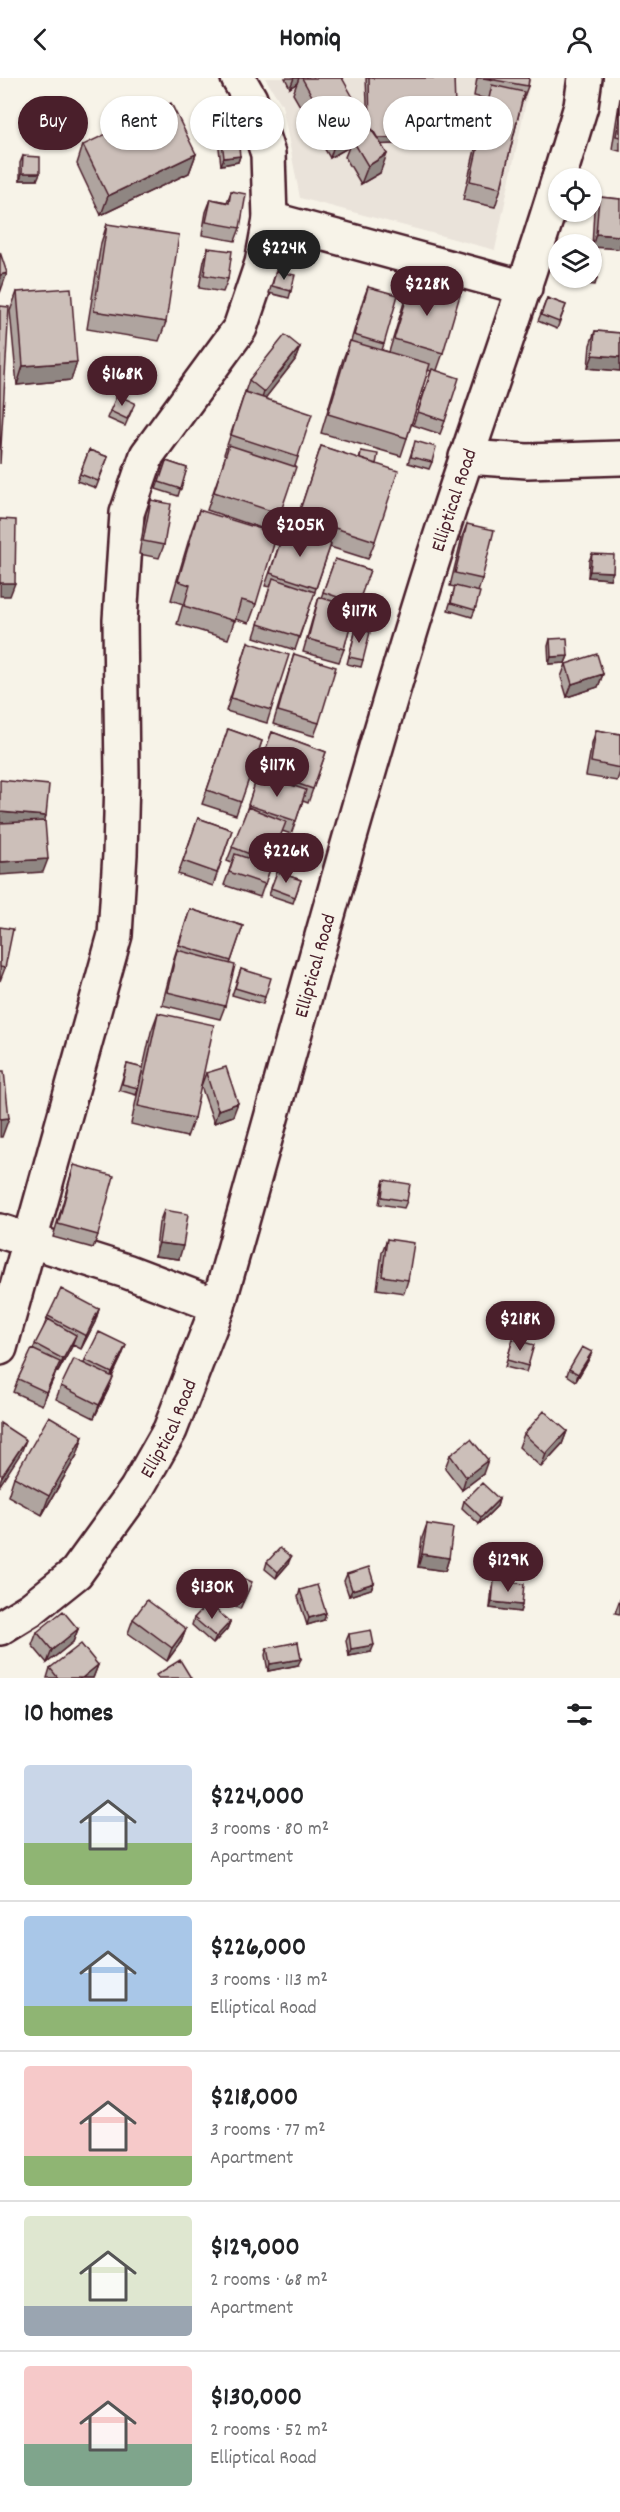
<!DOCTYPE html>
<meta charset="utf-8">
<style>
body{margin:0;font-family:Dekko,sans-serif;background:#f6f6f6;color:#202124;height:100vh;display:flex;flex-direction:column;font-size:22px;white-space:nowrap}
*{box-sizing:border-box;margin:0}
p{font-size:20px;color:#757577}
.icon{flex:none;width:33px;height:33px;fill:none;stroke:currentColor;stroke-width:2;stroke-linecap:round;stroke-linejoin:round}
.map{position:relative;height:1600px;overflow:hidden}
.drawer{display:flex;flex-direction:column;background:#fff;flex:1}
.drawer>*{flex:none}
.banner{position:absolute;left:18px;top:18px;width:585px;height:54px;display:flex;gap:12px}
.fabs{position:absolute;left:548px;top:90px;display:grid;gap:12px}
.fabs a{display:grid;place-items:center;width:54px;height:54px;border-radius:50%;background:#fff;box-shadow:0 2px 4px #0004;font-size:30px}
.price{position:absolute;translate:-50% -51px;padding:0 14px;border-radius:21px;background:#4a1f2b;color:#fff;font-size:20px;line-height:39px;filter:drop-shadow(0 2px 3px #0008)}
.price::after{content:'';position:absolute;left:50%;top:36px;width:18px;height:14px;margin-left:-9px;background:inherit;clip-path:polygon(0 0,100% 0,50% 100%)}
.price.current{background:#222;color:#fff}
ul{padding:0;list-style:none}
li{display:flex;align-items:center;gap:18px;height:150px;padding:0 24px}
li+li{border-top:2px solid #e0e0e0}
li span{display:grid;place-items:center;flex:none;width:168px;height:120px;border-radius:6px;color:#555}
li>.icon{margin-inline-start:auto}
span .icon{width:72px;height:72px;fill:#fffc;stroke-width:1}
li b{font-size:26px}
h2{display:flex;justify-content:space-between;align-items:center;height:72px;padding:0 24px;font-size:26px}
.chip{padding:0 21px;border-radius:27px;background:#fff;box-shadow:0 2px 4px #0004;font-size:21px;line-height:54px}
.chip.current{background:#4a1f2b;color:#fff}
header{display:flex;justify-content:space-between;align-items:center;height:78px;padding:0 24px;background:#fff;font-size:27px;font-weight:700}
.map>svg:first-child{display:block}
.built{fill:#eae3da}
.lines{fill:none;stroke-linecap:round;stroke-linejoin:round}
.minor-casing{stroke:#4a1f2b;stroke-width:38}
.minor{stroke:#f7f3e8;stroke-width:33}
.wall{fill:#afa49f;stroke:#4a1f2b;stroke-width:1.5}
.shaded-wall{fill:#8f8682;stroke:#4a1f2b;stroke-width:1.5}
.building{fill:#ccbfb9;stroke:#4a1f2b;stroke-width:1.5}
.labels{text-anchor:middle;stroke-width:4.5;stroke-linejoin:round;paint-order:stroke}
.street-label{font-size:20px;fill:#4a1f2b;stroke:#f7f3e8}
</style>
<header><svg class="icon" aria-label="back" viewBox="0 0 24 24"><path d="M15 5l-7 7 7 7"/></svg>Homiq<svg class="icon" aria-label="person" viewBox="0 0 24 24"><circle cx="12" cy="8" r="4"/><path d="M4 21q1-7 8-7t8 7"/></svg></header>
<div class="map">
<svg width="620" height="1600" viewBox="0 0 620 1600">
<rect width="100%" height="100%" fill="#f7f3e8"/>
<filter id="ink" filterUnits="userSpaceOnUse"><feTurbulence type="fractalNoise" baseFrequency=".0167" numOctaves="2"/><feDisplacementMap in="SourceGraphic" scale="12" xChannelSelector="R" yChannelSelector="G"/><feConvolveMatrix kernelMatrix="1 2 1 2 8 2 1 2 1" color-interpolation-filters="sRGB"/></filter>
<g filter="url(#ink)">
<!-- built -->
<path class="built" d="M265 0H531L495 172 300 120 282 27Z"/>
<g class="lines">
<!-- minor casing -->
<g class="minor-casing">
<g id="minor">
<path d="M559 100 581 28 585 0"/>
<path d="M270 141 525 210"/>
<path d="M466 379 527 383 620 380"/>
<path d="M0 1153 126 1193 218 1228"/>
<path d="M0 1270 115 857 120 776 122 699 120 542 127 435 147 377 240 250 262 185 270 141 268 76 250 21 238 0"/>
<path id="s1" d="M0 1550 31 1531 76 1495 136 1412 170 1352 218 1228C287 987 351 745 425 507 467 371 517 238 558 103"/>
</g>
</g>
<!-- minor -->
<use href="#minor" class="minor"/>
</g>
<!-- wall -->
<path class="wall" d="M285 0H342L363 54 368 51 366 0H454L453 64 381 66 380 95 361 106 345 79 349 69 330 80 293 16 297 5 290 10Z
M477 0H529L528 8 521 27 501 110 495 129 463 122 487 21 474 18Z
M620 20V73L612 71Z
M222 63 240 78 238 84 221 87 219 70Z
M83 67 196 76 189 95 101 137 77 86Z
M23 78 37 102H20V85Z
M231 114 240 150 235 163 202 157 206 134 211 121 227 124Z
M599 119 620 121 592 169 594 132Z
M107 146 166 244 159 263 87 251 101 165Z
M208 170 228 201 223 214 199 210 204 183Z
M276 193 291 213 289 220 269 215Z
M412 203 443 275 437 292 445 343 440 356 413 347 431 293 428 292 407 360 401 378 321 355 343 281 350 263H351L363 222 368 209 384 266 382 272 389 274 405 221Z
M17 214 77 284 71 302 17 307 10 233Z
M547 220 566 227 557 251 538 243Z
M595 253 620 255V293L588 290 590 267Z
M300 269 295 282 265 320 298 379 273 454 207 432 226 377 224 376 249 302Z
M132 332 125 348 107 340 110 333Z
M321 368 359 381 361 373 376 386 375 463 368 481 330 469 295 572 254 559 270 509 265 508 285 450 293 453Z
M413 370 432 384 429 391 408 385Z
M89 372 108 379 96 410 77 403Z
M166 383 187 390 178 418 156 411Z
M151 422 164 467 159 480 139 476 146 435Z
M199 432 256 526 249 545 235 541 228 561 177 546 183 526 171 522 192 451Z
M467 446 482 501 478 514 475 532 472 539 448 532 455 509 450 508 462 459Z
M592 476 610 501 588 499 589 483Z
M335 481 370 492 352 539 344 571 339 584 303 574 315 532 319 519 321 520Z
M356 551 363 582 361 589 347 586Z
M550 561 568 578 565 585 549 586 548 568Z
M248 564 271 632 267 645 226 633Z
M294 576 319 645 314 658 273 646Z
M566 586 603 596 598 609 567 619 561 599Z
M228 651 262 663 236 737 202 726Z
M596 652 620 656V694L617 703 586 698 592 665Z
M272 654 326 674 308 725 303 723 291 756 282 753 269 787 271 788 260 819 224 807 232 785 227 783 244 740 255 706 254 705Z
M198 740 232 752 213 808 178 796Z
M277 794 301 802 293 825 269 817Z
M190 831 243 848 230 886 225 928 220 941 162 927 174 880Z
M0 849 5 890 0 903Z
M241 891 265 919 263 926 232 917Z
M158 935 194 1040 187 1059 131 1046 142 994 136 1017 119 1012 127 986 143 990 151 954Z
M206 995 233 1038 214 1045 201 1008Z
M74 1087 98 1157 93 1170 53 1159 70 1100Z
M384 1102 407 1123 404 1130 379 1126 382 1109Z
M164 1132 179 1181 155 1178 159 1145Z
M387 1161 408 1202 404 1215 377 1211 382 1174Z
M99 1231 95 1244 81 1271 73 1267 58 1294 56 1293 42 1327 13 1314 18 1301 43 1251 48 1238Z
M513 1261 528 1288 526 1294 505 1289Z
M126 1267 121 1280 112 1299 108 1312 94 1340 56 1321 61 1308 84 1285 85 1282Z
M592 1274 589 1281 576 1303 567 1297 569 1291Z
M567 1353 562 1366 541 1389 519 1369 524 1356Z
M83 1358 77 1377 42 1437 8 1418 14 1399Z
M450 1377 483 1396 462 1412 445 1390Z
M499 1421 497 1428 479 1446 462 1430 464 1423Z
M427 1446 449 1480 445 1493 418 1489 422 1460Z
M267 1484 288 1486 276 1500 265 1491Z
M347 1496 374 1505 371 1511 349 1518 344 1503Z
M494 1502 522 1527 520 1534 490 1530 492 1509Z
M216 1511H249L240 1531 213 1518Z
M300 1512 324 1542 307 1547 298 1519Z
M620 1521V1536L615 1535Z
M194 1540 230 1544 227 1551 213 1566 192 1547Z
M133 1541 186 1551 181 1564 167 1583 128 1555Z
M78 1551 73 1564 47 1585 32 1567 37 1554Z
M349 1556 371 1574 349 1578 346 1563Z
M267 1570 298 1587 268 1593 265 1577Z
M98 1587 93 1600H47L50 1590Z"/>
<!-- shaded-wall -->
<path class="shaded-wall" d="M294 0H299L297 5 290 10Z
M367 44 360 63 352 61 349 69 330 80 336 61Z
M456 58 453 64 368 67 371 60Z
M196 76 189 95 101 137 108 118Z
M387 76 380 95 361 106 368 88Z
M240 78 238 84 221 87 224 80Z
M22 95H40L37 102H20Z
M596 156 620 158V171L592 169Z
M7 195 0 215V197Z
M578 200H597L595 207 576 205Z
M300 269 295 282 260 327 264 314Z
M593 277 620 279V293L588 290Z
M77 284 71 302 17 307 23 288Z
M590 493 613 494 610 501 588 499Z
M0 505H15L10 518H0Z
M568 578 565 585 549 586 551 579Z
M603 596 598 609 567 619 572 606Z
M0 734 46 738 42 751 0 747Z
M48 781 43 794 0 797V784Z
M238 1025 233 1038 214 1045 218 1032Z
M9 1040 2 1059H0V1041Z
M159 1165 183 1168 179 1181 155 1178Z
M99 1231 95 1244 81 1271 86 1258Z
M76 1257 71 1270 58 1294 63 1281Z
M126 1267 121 1280 107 1308 112 1295Z
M592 1274 589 1281 576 1303 578 1296Z
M60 1284 55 1297 42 1327 46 1314Z
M113 1299 108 1312 94 1340 99 1327Z
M567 1353 562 1366 541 1389 546 1376Z
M83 1358 77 1377 42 1437 49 1418Z
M26 1362 21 1375 0 1407V1403L2 1398Z
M488 1382 483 1396 462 1412 466 1399Z
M499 1421 497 1428 479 1446 481 1439Z
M422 1476 449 1480 445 1493 418 1489Z
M291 1479 288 1486 276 1500 278 1494Z
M374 1505 371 1511 349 1518 352 1512Z
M492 1524 522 1527 520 1534 490 1530Z
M326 1535 324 1542 307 1547 309 1540Z
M230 1544 227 1551 213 1566 216 1559Z
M78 1551 73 1564 47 1585 52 1572Z
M186 1551 181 1564 167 1583 172 1570Z
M374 1567 371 1574 349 1578 351 1571Z
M301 1581 298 1587 268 1593 270 1586Z
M98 1587 93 1600H82Z"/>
<!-- building -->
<path class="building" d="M302 0H342L367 44 336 61Z
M369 0H454L456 58 377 60 370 50Z
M483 0H529L528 8Z
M492 7 524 14 501 110 470 103Z
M171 25 196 76 108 118 83 67Z
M620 25V35L619 38H618Z
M620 36V59L616 58Z
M371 49 387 76 368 88 352 61Z
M238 61 240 78 224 80 222 63Z
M23 78 40 79V95H22Z
M231 113 246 116 240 150 206 144 211 121 229 125Z
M599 119 620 121V158L596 156Z
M107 146 179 157 166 244 94 233Z
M208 170 232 173 228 201 204 197Z
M0 174 7 195 0 197Z
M591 176 600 177 597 200H589H591Z
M276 193 295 197 291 213 272 208Z
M412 203 460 217 443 275 394 261Z
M368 209 398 217 384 266 354 257Z
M71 210 77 284 23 288 17 214Z
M547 220 566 227 559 244 541 237Z
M0 228 9 229 0 386Z
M595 253 620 255V279L593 277Z
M285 257 300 269 264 314 249 302Z
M350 263 430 286 407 360 328 336Z
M432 291 459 300 445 343 418 334Z
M245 314 312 336 298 379 231 357Z
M117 317 135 325 127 341 110 333Z
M415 363 436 369 432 384 411 379Z
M229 367 296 389 280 436 214 414Z
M321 368 398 393 375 463 298 438Z
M89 372 108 379 98 403 80 396Z
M361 373 378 376 376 386 360 381Z
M166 383 187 390 181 411 159 404Z
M151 422 171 426 164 467 143 463Z
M199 432 277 456 256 526 241 522 235 543 184 528 190 507 178 503Z
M0 441 16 442 15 505H0Z
M467 446 494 452 482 501 455 495Z
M285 450 331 466 316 510 270 495Z
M592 476 614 477 613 494 590 493Z
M335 481 370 492 358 526 323 514Z
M273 500 315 514 299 559 258 546Z
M455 508 480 514 475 532 451 525Z
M319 519 355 530 344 571 308 561Z
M356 551 370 554 363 582 349 579Z
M567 560 568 578 551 579 550 561Z
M248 564 289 577 271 632 231 620Z
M294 576 336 589 319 645 278 633Z
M597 576 603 596 572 606 566 586Z
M228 651 262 663 241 724 207 712Z
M596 652 620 656V690L591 684Z
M272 654 326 674 313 711 258 692Z
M258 696 306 712 296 743 248 727Z
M0 702 49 707 46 738 0 734Z
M248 729 286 744 270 784 232 769Z
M198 740 232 752 217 795 183 783Z
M45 743 48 781 0 784V745Z
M235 776 271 788 265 806 229 794Z
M277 794 301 802 295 819 271 810Z
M190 831 243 848 231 883 179 867Z
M0 849 13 851 5 890 0 889Z
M177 872 235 887 225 928 167 914Z
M241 891 271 900 265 919 235 910Z
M158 935 214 947 194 1040 138 1028Z
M127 986 143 990 138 1010 122 1006Z
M226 989 238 1025 218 1032 206 995Z
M0 993H4L9 1040 0 1041Z
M74 1087 114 1098 98 1157 58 1146Z
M384 1102 410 1106 407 1123 382 1119Z
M164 1132 188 1136 183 1168 159 1165Z
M387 1161 414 1165 408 1202 382 1198Z
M61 1211 99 1231 86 1258 48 1238Z
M48 1241 76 1257 63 1281 35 1266Z
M99 1254 126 1267 112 1295 85 1282Z
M513 1261 534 1267 528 1288 507 1282Z
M582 1269 592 1274 578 1296 569 1291Z
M32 1271 60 1284 46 1314 18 1301Z
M74 1281 113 1299 99 1327 61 1308Z
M544 1333 567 1353 546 1376 524 1356Z
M49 1338 83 1358 49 1418 14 1399Z
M0 1345 26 1362 2 1398 0 1396Z
M471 1361 488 1382 466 1399 450 1377Z
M482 1405 499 1421 481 1439 464 1423Z
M427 1446 453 1450 449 1480 422 1476Z
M280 1470 291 1479 278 1494 267 1484Z
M369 1489 374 1505 352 1512 347 1496Z
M224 1492 252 1504 243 1524 216 1511Z
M494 1502 524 1506 522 1527 492 1524Z
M317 1507 326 1535 309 1540 300 1512Z
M147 1522 186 1551 172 1570 133 1541Z
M208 1525 230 1544 216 1559 194 1540Z
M63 1533 78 1551 52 1572 37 1554Z
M371 1552 374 1567 351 1571 349 1556Z
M298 1564 301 1581 270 1586 267 1570Z
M81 1566 98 1587 82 1600H58L50 1590Z
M180 1582 191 1600H158L156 1597Z"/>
</g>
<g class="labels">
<!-- street labels -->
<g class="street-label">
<text dy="7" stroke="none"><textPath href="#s1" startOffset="1238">Elliptical Road</textPath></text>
<text dy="7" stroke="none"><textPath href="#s1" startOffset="752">Elliptical Road</textPath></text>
<text dy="7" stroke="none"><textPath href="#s1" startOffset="266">Elliptical Road</textPath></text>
</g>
</g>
</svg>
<div class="fabs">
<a><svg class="icon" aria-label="locate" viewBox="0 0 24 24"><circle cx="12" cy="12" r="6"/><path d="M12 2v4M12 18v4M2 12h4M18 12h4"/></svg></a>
<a><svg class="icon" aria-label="layers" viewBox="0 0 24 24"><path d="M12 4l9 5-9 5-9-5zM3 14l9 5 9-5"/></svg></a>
</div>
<b class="price current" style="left:284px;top:203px">$224K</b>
<b class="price" style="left:427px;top:239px">$228K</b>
<b class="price" style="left:122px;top:329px">$168K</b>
<b class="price" style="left:300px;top:480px">$205K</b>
<b class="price" style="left:359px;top:566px">$117K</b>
<b class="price" style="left:277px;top:720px">$117K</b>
<b class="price" style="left:286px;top:806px">$226K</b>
<b class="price" style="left:520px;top:1274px">$218K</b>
<b class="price" style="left:508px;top:1515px">$129K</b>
<b class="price" style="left:212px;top:1542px">$130K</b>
<div class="banner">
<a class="chip current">Buy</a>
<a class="chip">Rent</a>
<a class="chip">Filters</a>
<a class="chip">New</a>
<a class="chip">Apartment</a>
</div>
</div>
<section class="drawer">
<h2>10 homes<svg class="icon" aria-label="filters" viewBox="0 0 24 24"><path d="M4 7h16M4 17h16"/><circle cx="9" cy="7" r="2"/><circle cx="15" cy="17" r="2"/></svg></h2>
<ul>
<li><span style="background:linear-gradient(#c9d6e8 65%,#8fb573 0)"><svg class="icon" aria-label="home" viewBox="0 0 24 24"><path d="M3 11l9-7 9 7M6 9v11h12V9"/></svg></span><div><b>$224,000</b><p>3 rooms · 80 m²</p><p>Apartment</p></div></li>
<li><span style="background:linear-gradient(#a9c7e8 75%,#8fb573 0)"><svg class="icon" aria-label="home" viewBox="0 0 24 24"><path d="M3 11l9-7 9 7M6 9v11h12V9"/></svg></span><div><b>$226,000</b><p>3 rooms · 113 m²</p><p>Elliptical Road</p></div></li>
<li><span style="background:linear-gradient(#f6c9c9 75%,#8fb573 0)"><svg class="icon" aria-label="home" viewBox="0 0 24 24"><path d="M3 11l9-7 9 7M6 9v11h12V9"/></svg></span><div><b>$218,000</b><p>3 rooms · 77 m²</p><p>Apartment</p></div></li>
<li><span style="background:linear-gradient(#dfe7d0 75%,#9aa5b1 0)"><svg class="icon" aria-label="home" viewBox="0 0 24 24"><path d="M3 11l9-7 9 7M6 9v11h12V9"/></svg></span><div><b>$129,000</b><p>2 rooms · 68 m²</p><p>Apartment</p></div></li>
<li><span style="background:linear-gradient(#f6c9c9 65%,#7fa58c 0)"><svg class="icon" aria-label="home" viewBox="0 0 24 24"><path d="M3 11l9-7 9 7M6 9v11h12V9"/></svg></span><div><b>$130,000</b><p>2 rooms · 52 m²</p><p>Elliptical Road</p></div></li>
</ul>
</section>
